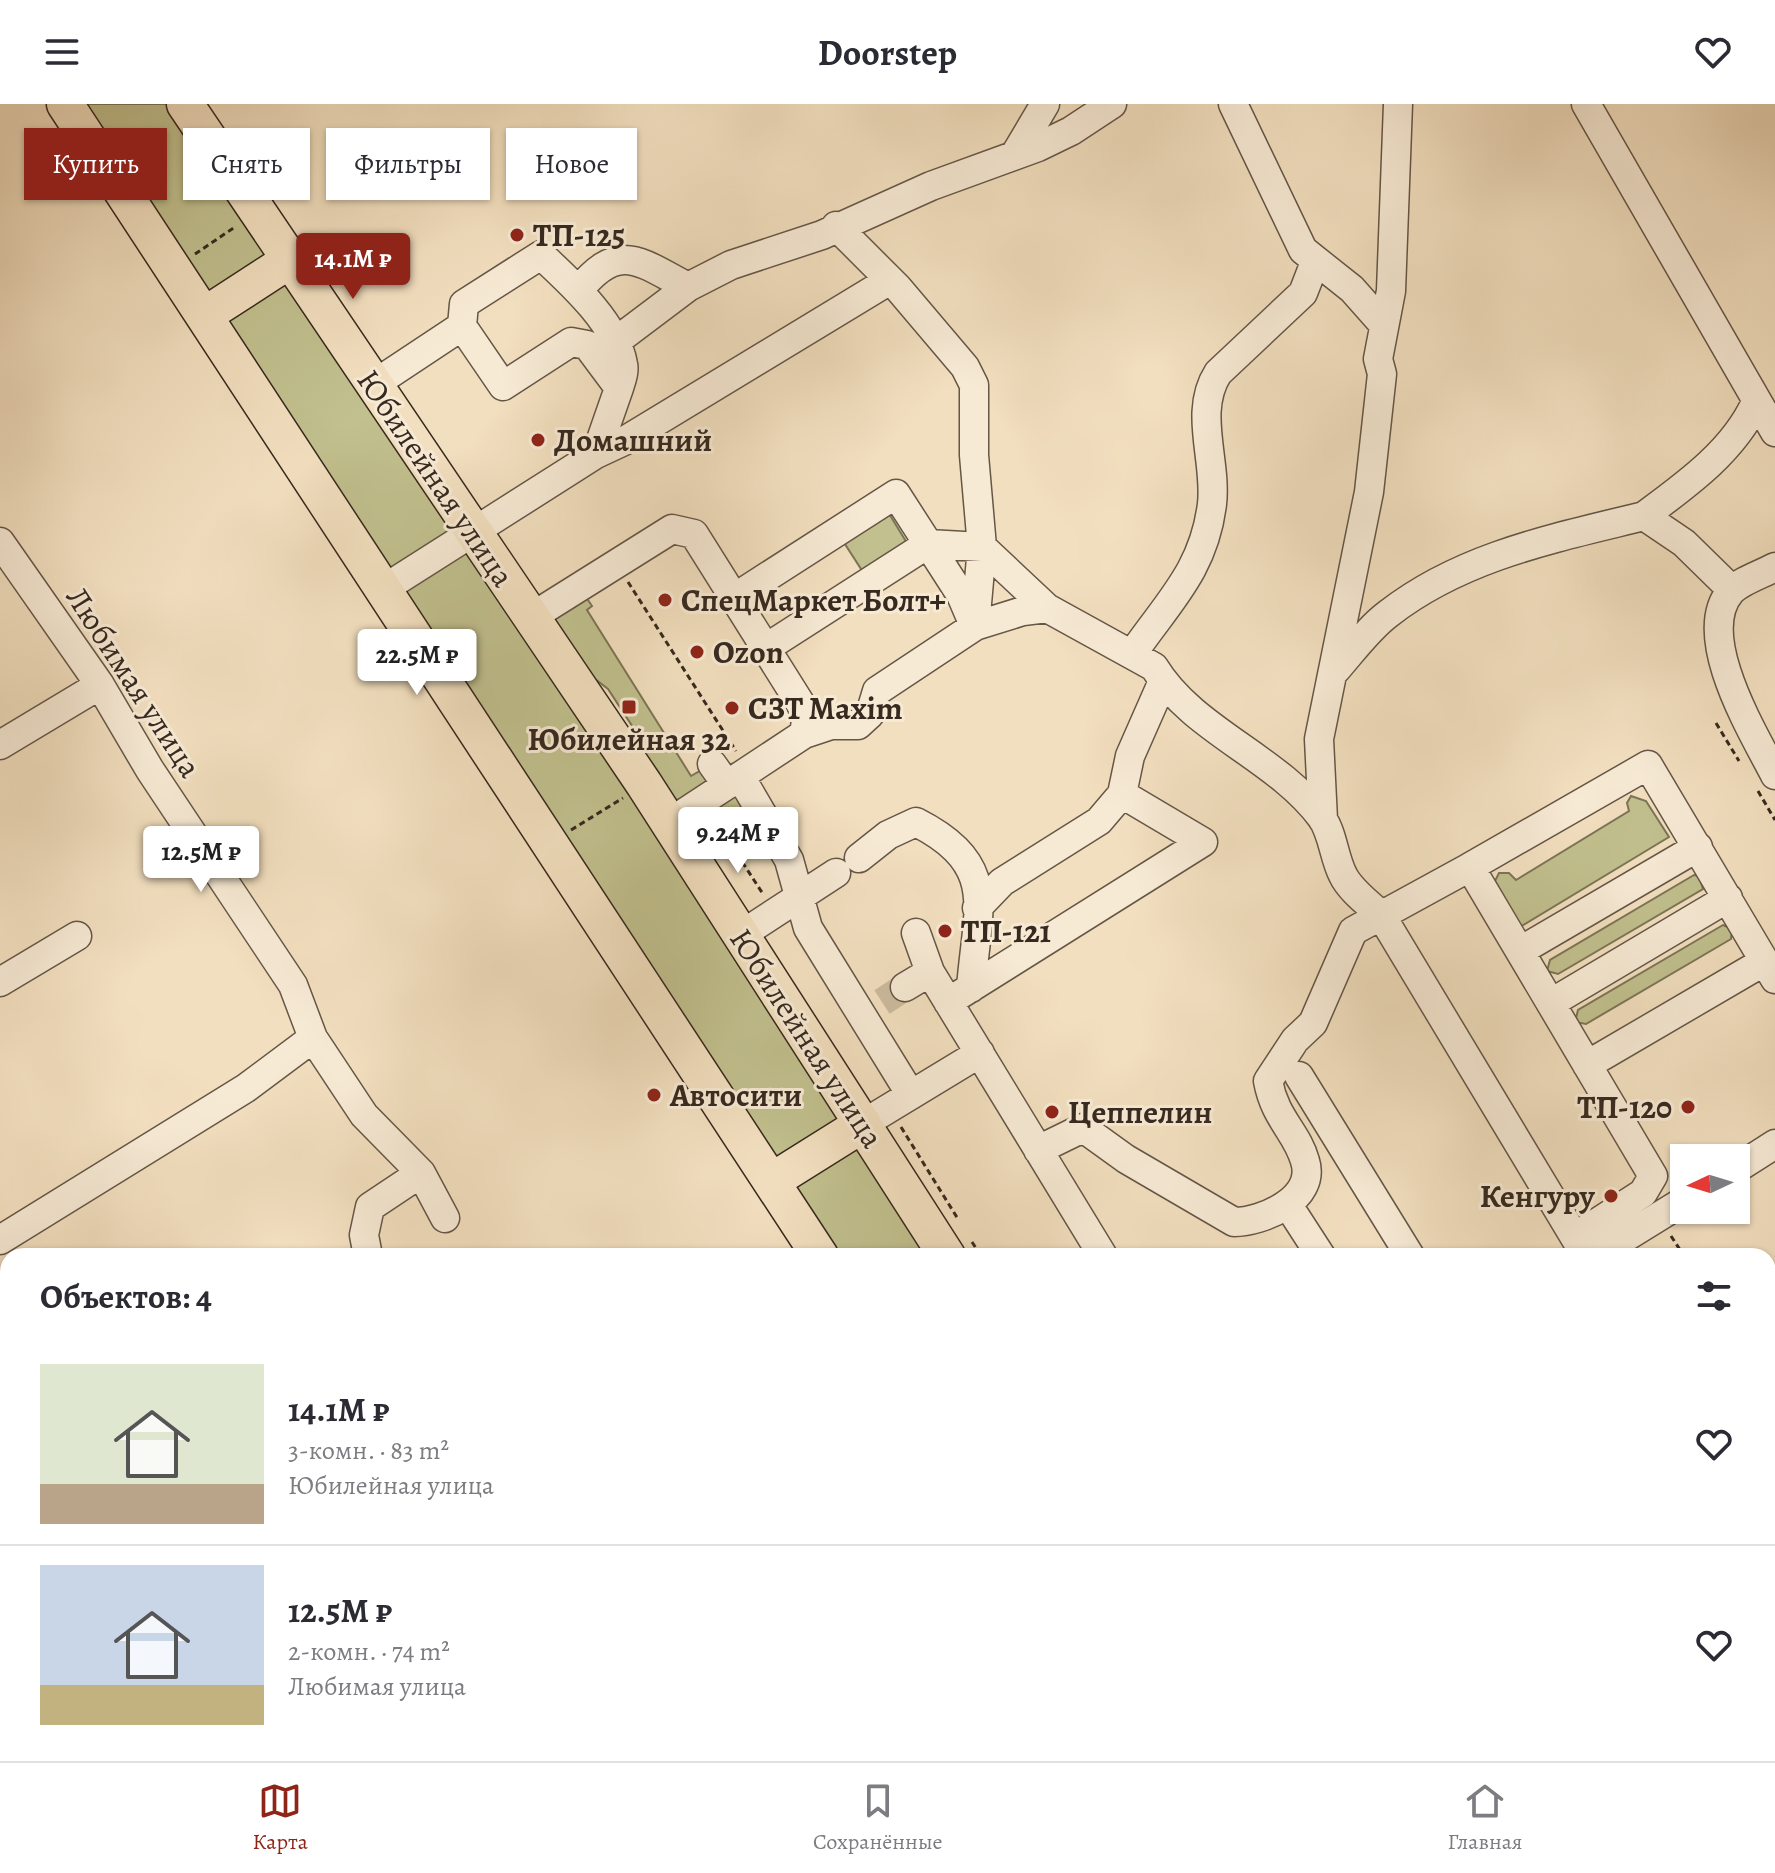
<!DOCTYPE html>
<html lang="ru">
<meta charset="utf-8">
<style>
body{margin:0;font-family:Alegreya,serif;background:#f7f7f7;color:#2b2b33;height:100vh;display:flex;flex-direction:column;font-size:30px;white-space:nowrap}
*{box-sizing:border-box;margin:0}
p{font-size:26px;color:#7c7c81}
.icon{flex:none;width:44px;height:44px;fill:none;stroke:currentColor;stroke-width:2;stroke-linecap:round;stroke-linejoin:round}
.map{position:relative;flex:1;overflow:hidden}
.sheet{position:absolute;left:0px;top:1144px;width:1776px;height:514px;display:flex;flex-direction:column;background:#fff;border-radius:24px 24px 0 0;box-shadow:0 2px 6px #0004}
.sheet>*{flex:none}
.hud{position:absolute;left:24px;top:24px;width:800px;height:72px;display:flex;gap:16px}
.needle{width:52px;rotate:266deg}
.tools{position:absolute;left:1670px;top:1040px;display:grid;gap:16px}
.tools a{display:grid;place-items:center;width:80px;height:80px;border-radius:0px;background:#fff;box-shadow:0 2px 6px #0004;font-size:40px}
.price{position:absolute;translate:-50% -68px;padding:0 18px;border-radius:8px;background:#fff;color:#222;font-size:26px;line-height:52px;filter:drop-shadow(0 2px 4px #0008)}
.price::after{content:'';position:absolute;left:50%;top:48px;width:24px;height:18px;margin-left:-12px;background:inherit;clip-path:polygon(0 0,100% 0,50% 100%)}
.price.active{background:#8f2418;color:#fff}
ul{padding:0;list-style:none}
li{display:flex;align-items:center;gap:24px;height:200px;padding:0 40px}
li+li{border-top:2px solid #e1e1e2}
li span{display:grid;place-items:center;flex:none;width:224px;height:160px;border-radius:0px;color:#555}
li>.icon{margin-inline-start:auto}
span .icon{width:96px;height:96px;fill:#fffc;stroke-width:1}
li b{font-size:34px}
h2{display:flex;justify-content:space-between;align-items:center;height:96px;padding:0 40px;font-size:34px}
.pill{padding:0 28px;border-radius:0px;background:#fff;box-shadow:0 2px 6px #0004;font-size:28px;line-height:72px}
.pill.active{background:#8f2418;color:#fff}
header{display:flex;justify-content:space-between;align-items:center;height:104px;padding:0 40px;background:#fff;font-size:36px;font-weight:600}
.tabs{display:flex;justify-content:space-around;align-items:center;height:112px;border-top:2px solid #e1e1e2;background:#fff;font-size:22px;color:#7c7c81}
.tabs a{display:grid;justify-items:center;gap:4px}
.tabs .active{color:#8f2418}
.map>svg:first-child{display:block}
.green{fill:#c1c08e;stroke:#7c7456;stroke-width:2}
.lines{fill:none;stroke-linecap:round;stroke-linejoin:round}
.minor-tunnel{stroke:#ccbb9f;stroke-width:28;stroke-dasharray:28 14;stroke-linecap:butt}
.minor-casing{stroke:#655647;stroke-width:31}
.major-casing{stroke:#36291f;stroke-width:39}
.path{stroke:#36291f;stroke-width:3;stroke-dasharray:6 4;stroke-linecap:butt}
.minor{stroke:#f7ead5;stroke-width:28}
.major{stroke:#f2dfbf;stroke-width:36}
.poi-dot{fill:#8f2418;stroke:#f7ead5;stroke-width:3}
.labels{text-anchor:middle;stroke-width:6;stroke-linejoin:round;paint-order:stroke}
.poi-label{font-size:32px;font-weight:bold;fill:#36291f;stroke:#f7ead5;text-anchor:start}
.street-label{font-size:32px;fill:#36291f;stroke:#f7ead5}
</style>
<header><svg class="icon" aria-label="menu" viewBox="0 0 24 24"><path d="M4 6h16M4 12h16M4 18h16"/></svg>Doorstep<svg class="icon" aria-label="heart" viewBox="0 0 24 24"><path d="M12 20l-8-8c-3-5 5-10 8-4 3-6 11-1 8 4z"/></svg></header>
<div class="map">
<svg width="1775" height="1657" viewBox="0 0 1775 1657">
<rect width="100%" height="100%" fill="#f2dfbf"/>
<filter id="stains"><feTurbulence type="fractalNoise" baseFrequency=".0025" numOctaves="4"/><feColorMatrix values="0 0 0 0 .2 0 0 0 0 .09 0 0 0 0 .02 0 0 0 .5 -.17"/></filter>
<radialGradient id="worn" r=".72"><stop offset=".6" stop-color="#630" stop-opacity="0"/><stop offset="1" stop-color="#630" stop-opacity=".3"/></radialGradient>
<!-- green -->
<path class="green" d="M82 0H167L272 156 212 193Z
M278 177 289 180 452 422 448 432 396 466 385 464 225 221 228 209Z
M888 408 907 439 863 468 843 437Z
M460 445 473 447 843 1009 841 1023 772 1055 403 492 404 481Z
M586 493 592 502 587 506 691 672 705 664 706 679 684 695 673 696 647 661 638 631 608 585 582 565 553 516Z
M738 690 767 736 744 751 714 705Z
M1631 692 1646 697 1669 733 1520 823 1495 777 1499 769H1509L1516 776 1629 707 1627 699Z
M1694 771 1699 772 1703 785 1558 870 1547 867 1550 856Z
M1723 821 1732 825 1731 835 1586 920 1575 918 1578 906Z
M853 1040 863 1044 930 1152H838L796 1086 799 1074Z"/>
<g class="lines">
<!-- minor-tunnel -->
<path class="minor-tunnel" d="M882 898 905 883"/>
<!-- minor casing -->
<g class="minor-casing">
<path id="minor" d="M1233 0 1303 146 1352 185 1383 220
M1586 0 1775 328
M1016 49 1045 0
M836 122 898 184 965 263 974 281V351L982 443 975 522
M579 186C619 136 640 158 688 183
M615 238 688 183 731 161 822 131 931 82 1038 43 1071 27 1112 0
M373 281 462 222
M596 350 619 284 587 241 571 238 503 282 462 222 464 200 541 151C570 178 616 219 623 260 625 267 621 277 619 284
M1644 412C1686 381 1734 347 1756 298
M0 438 100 581 150 666 293 881 313 934 364 1011 421 1069 445 1114
M1775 463C1762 470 1741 477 1731 487 1693 531 1753 628 1775 671
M382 486 596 350 626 336 890 176
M734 494 896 390 961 491 973 519
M530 514 672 425 694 430 807 610 804 630 669 719
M766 544 928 440 982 443 1047 504 1154 563C1193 627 1277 653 1322 714 1333 730 1334 754 1343 771 1350 786 1369 800 1381 811L1586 1152
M1133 549C1168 498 1204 466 1212 400 1217 356 1193 308 1218 269L1303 189 1315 158
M1334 568C1351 549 1368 525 1388 510 1462 452 1555 434 1644 412L1684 439 1732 486
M804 630 831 621H858L870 610 877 587 975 522 1023 507 1047 504
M0 641 100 581
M712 660 727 681
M740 672 789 756 808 824 911 991
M1323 716 1319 635 1369 388 1382 270 1378 255 1391 187 1398 0
M859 754 888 731 916 718C1000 761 977 804 971 884
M1470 763 1648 661 1775 875
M977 804 1002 778 1099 717 1122 690 1130 652 1163 577
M916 829 930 868 1103 1152
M741 831 836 769
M1520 847 1698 743
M0 878 77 832
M905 883 930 868
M948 898 1203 738 1122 690
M1551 899 1728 794
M1587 961 1765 857
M1299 972 1410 1152
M863 1020 980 949
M1038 1046 1083 1024 1126 1055 1234 1118C1262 1118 1317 1095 1305 1057 1297 1028 1275 1015 1268 977L1295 936 1313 919 1353 827 1470 763 1653 1072 1643 1089 1575 1133
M1736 1065 1775 1040
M1288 1101 1321 1152
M0 1136 246 984 313 934
M368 1152 364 1131 370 1103 421 1069
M1595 1152 1684 1097
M0 1283 8 1295
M1768 1323 1775 1334
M1768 1586 1775 1597
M245 1650 250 1657
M844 1650 849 1657
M882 1657 893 1650
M1427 1657 1438 1650"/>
</g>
<!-- major casing -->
<g class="major-casing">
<path id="major" d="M65 0 820 1152
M185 0 644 680 947 1152
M205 211 290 156
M772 1077 863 1020
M1768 1261 1775 1257
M1267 1650 1271 1657
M1128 1657 1140 1650"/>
</g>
<!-- path -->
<path class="path" d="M195 150 235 123
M628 478 736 647
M1716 619 1739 657
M1758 687 1775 716
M715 716 763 790
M571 726 623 694
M901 1023 958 1115
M1671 1132 1684 1152
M972 1138 981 1152
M1768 1222 1775 1218
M1768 1298 1775 1293
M1308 1650 1312 1657"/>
<!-- minor -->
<use href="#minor" class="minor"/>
<!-- major -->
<use href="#major" class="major"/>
</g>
<!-- markers -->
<g class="poi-dot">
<circle cx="517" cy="131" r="8"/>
<circle cx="538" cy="336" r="8"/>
<circle cx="665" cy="496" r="8"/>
<circle cx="697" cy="548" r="8"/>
<rect x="621" y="595" width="16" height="16" rx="4"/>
<circle cx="732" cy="604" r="8"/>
<circle cx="945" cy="827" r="8"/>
<circle cx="654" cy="991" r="8"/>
<circle cx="1688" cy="1003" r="8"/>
<circle cx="1052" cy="1008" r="8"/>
<circle cx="1611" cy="1092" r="8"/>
</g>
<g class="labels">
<!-- poi labels -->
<g class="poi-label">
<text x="533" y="142">ТП-125</text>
<text x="554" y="347">Домашний</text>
<text x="681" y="507">СпецМаркет Болт+</text>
<text x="713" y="559">Ozon</text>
<text x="748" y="615">СЗТ Maxim</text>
<text x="629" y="646" text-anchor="middle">Юбилейная 32</text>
<text x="961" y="838">ТП-121</text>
<text x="670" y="1002">Автосити</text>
<text x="1672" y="1014" text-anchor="end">ТП-120</text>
<text x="1068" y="1019">Цеппелин</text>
<text x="1595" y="1103" text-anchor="end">Кенгуру</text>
</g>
<!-- street labels -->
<g class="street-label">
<text transform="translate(436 374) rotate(56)" y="11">Юбилейная улица</text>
<text transform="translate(134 578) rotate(57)" y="11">Любимая улица</text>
<text transform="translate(807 934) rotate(57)" y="11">Юбилейная улица</text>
</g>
</g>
<rect width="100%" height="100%" filter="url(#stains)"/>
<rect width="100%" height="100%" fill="url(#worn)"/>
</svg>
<div class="tools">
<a><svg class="needle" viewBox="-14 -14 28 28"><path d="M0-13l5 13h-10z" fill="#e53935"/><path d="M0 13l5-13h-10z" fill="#7c7c81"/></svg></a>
</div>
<b class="price active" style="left:353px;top:197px">14.1M ₽</b>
<b class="price" style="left:417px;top:593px">22.5M ₽</b>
<b class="price" style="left:738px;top:771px">9.24M ₽</b>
<b class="price" style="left:201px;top:790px">12.5M ₽</b>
<div class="hud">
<a class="pill active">Купить</a>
<a class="pill">Снять</a>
<a class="pill">Фильтры</a>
<a class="pill">Новое</a>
</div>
<section class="sheet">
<h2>Объектов: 4<svg class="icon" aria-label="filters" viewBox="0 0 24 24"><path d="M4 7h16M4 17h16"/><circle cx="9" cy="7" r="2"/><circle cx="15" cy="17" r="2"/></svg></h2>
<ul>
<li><span style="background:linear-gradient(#dfe7d0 75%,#b9a48a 0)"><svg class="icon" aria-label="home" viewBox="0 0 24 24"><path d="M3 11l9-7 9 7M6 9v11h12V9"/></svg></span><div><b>14.1M ₽</b><p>3-комн. · 83 m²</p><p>Юбилейная улица</p></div><svg class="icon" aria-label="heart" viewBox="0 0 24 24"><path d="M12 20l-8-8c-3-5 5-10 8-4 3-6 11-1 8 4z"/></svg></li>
<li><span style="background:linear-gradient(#c9d6e8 75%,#c2b280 0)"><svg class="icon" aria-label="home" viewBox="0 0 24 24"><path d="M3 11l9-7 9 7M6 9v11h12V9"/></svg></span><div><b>12.5M ₽</b><p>2-комн. · 74 m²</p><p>Любимая улица</p></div><svg class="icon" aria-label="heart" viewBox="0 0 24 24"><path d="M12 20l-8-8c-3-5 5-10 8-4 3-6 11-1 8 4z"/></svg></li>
</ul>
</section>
</div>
<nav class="tabs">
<a class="active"><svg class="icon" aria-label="map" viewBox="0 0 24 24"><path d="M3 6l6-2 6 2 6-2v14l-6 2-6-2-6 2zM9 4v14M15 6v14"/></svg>Карта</a>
<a><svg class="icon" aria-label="saved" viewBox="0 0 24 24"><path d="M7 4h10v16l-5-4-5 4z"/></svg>Сохранённые</a>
<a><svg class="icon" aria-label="home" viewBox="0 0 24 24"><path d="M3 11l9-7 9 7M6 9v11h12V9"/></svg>Главная</a>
</nav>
